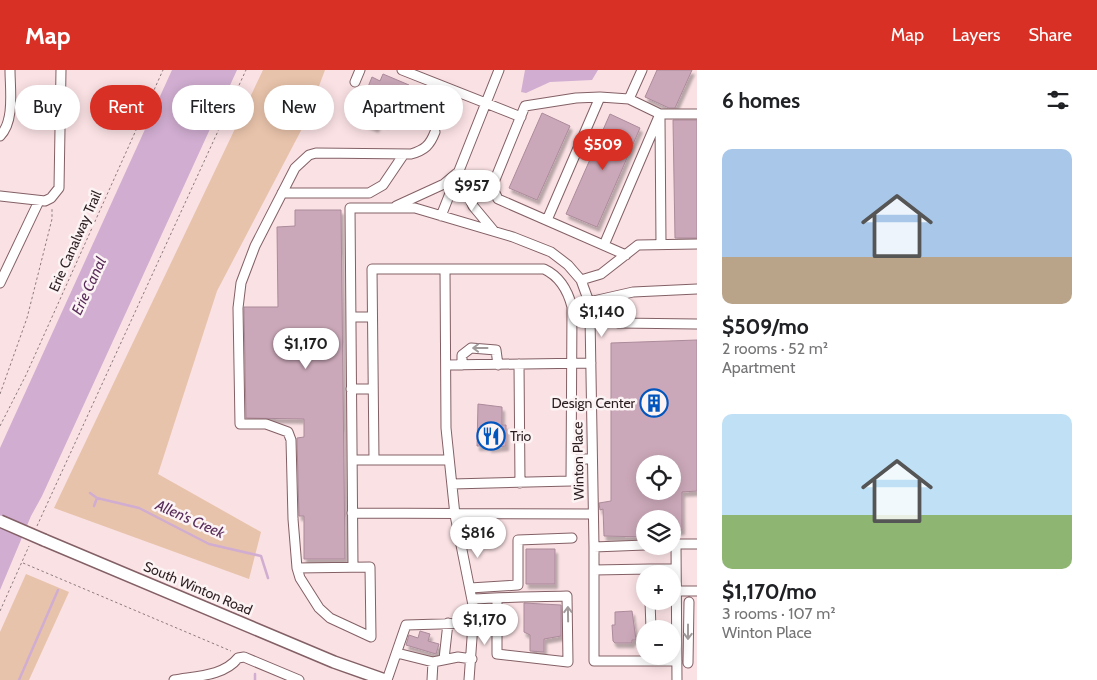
<!DOCTYPE html>
<meta charset="utf-8">
<style>
body{margin:0;font-family:Cabin,sans-serif;background:#f2f2f2;color:#202124;height:100vh;display:flex;flex-direction:column;font-size:19px;white-space:nowrap}
*{box-sizing:border-box;margin:0}
p{font-size:16px;color:#757577}
.icon{flex:none;width:28px;height:28px;fill:none;stroke:currentColor;stroke-width:2;stroke-linecap:round;stroke-linejoin:round}
.map{position:relative;flex:1;overflow:hidden}
.side{display:flex;flex-direction:column;background:#fff;width:400px}
.side>*{flex:none}
.top-card{position:absolute;left:15px;top:15px;width:475px;height:45px;display:flex;gap:10px}
.controls{position:absolute;left:636px;top:385px;display:grid;gap:10px}
.controls a{display:grid;place-items:center;width:45px;height:45px;border-radius:50%;background:#fff;box-shadow:0 2px 12px #0003;font-size:25px}
.price{position:absolute;translate:-50% -42px;padding:0 11px;border-radius:18px;background:#fff;color:#222;font-size:16px;line-height:32px;filter:drop-shadow(0 1px 2px #0008)}
.price::after{content:'';position:absolute;left:50%;top:30px;width:15px;height:11px;margin-left:-8px;background:inherit;clip-path:polygon(0 0,100% 0,50% 100%)}
.price.on{background:#d93025;color:#fff}
ul{padding:0;list-style:none}
li{display:grid;align-content:center;gap:10px;height:265px;padding:0 25px}
li span{display:grid;place-items:center;height:155px;border-radius:10px;color:#555}
li>.icon{margin-inline-start:auto}
span .icon{width:90px;height:90px;fill:#fffc;stroke-width:1}
li b{font-size:21px}
h2{display:flex;justify-content:space-between;align-items:center;height:60px;padding:0 25px;font-size:21px}
.pill{padding:0 18px;border-radius:22px;background:#fff;box-shadow:0 2px 12px #0003;font-size:18px;line-height:45px}
.pill.on{background:#d93025;color:#fff}
header{display:flex;align-items:center;gap:30px;box-sizing:border-box;height:70px;padding:0 25px;background:#d93025;color:#fff}
header strong{font-size:24px}
nav{display:flex;gap:28px;margin-inline-start:auto;font-size:18px}
main{display:flex;flex:1;min-height:0}
.map>svg:first-child{display:block}
.green{fill:#e8c3ab}
.water{fill:#d0add1}
.lines{fill:none;stroke-linecap:round;stroke-linejoin:round}
.stream{stroke:#d0add1;stroke-width:2.5}
.building{fill:#cba8b9;stroke:#ab8a9a;fill-rule:evenodd;filter:url(#shadow)}
.minor-casing{stroke:#836065;stroke-width:11}
.major-casing{stroke:#836065;stroke-width:14}
.path{stroke:#8d7a7c;stroke-width:1;stroke-dasharray:2.5 2.5;stroke-linecap:butt}
.minor{stroke:#fff;stroke-width:9}
.major{stroke:#fff;stroke-width:11}
.major-bridge-casing{stroke:#836065;stroke-width:14;stroke-linecap:butt}
.major-bridge{stroke:#fff;stroke-width:11}
.oneway{stroke:#a09a9b}
.labels{text-anchor:middle;stroke-width:5;stroke-linejoin:round;paint-order:stroke}
.street-label{font-size:14px;fill:#2c1e20;stroke:#fcf3f4}
.poi-label{font-size:14px;fill:#2c1e20;stroke:#fcf3f4;text-anchor:end}
.water-label{font-size:15px;font-style:italic;fill:#582c5a;stroke:#fcf3f4}
</style>
<header>
<strong>Map</strong>
<nav><a>Map</a><a>Layers</a><a>Share</a></nav>
</header>
<main>
<div class="map">
<svg width="697" height="610" viewBox="0 0 697 610">
<defs>
<filter id="shadow"><feDropShadow dx="2.5" dy="4.5" stdDeviation="1" flood-color="#0004"/></filter>
</defs>
<rect width="100%" height="100%" fill="#fae1e4"/>
<!-- green -->
<path class="green" d="M263 0H325L306 51 217 221 158 404 261 462 249 509 54 438Z
M26 504 69 522 29 610H0V562Z"/>
<!-- water -->
<path class="water" d="M172 0H237L42 426 31 446 0 520V378Z
M525 0H598L592 10 550 12 526 23 521 22Z"/>
<g class="lines">
<!-- stream -->
<path class="stream" d="M90 423 97 428 139 438 209 474 261 486 268 508
M94 436 97 428
M255 604V610
M19 610 58 520"/>
</g>
<!-- building -->
<path class="building" d="M657 0H692L675 38H669L645 27Z
M383 4 409 15 395 49 389 46 386 54 379 51 376 58 355 49 372 7 380 11Z
M542 43 570 56 537 130 509 118Z
M610 44 640 58 597 157 566 144Z
M673 50H697V168H675Z
M295 140H341L345 489H304V446H299L297 368 304 367V349L246 348 244 237H278L277 157 295 156Z
M697 270V421L682 422V460L672 461V449H645V467L604 466 603 439 600 440 599 433 611 431V273ZM645 394H672V421H645Z
M478 334 502 337V355H506V376L489 378V376H477Z
M526 479H555V514H526Z
M524 533 561 535V566L544 569V582L530 581V565L524 562Z
M632 541 636 570H632V573H615L613 571 612 555H615V542Z
M420 561 430 564 428 571 439 574 436 584 406 575 409 565 418 568Z"/>
<g class="lines">
<!-- minor casing -->
<g class="minor-casing">
<path id="minor" d="M402 0 521 47
M355 12 360 0
M629 29 642 0
M660 49 661 174
M0 66C15 51 10 19 10 0
M458 103 473 136 493 160
M282 123H369L383 115 404 84
M0 126 45 131 51 128 59 118 61 0
M396 136 444 114 457 103
M441 146 499 0
M547 150 600 27
M604 175 660 44
M626 185 498 129 492 117 525 36 576 28 600 27 629 29 660 44H697
M445 199 446 358 455 445 474 540 469 610
M581 210 601 204 638 175 697 174
M0 213 39 131
M616 226 618 253 696 254
M589 232 633 222 697 219
M351 247H372
M519 294 520 413
M446 295 591 293
M462 295V285L471 278 496 280 498 295
M351 319H373
M572 389H592
M352 390H449
M374 390 372 199H544C559 206 568 221 572 237L571 411 452 414
M352 443 592 444
M676 474H697
M672 475 676 474 677 610
M594 477V500L650 499V504
M353 497 350 138H415L513 167 551 182 568 195 581 210 589 232 590 247 594 477 645 475
M297 498 370 497 371 567 330 548 319 538 300 508 297 498 293 449 291 370 288 362 266 354H240L238 238 241 213 255 176 295 98 309 85 316 83 411 84C425 80 430 75 435 62
M650 499H676
M594 500V591H651
M470 518 518 515V470L572 468
M676 521H697
M472 529C504 527 536 527 567 526L568 592 497 584V528
M650 531 651 559
M397 583 433 592 458 587 472 589
M651 587V591H677
M444 589 448 553
M688 593 689 532
M174 610C196 606 224 606 238 588L244 587 299 610
M387 610 406 555 474 553
M432 610 433 592"/>
</g>
<!-- major casing -->
<g class="major-casing">
<path id="major" d="M44 470 334 592 385 610"/>
</g>
<!-- path -->
<path class="path" d="M0 324 27 248 52 149V139
M0 356 26 305 163 0
M37 456 246 0
M23 493 231 581
M0 541 29 476"/>
<!-- minor -->
<use href="#minor" class="minor"/>
<!-- major -->
<use href="#major" class="major"/>
<!-- major-bridge casing -->
<g class="major-bridge-casing">
<path id="major-bridge" d="M0 451 44 470"/>
</g>
<!-- major-bridge -->
<use href="#major-bridge" class="major-bridge"/>
</g>
<!-- one-way arrows -->
<defs><path id="oneway-shaft" d="M-6 0H5M1.5-3L5.5 0L1.5 3" fill="none" stroke-width="1.6" stroke-linecap="round" stroke-linejoin="round" transform="scale(1.25)"/></defs>
<g class="oneway">
<use href="#oneway-shaft" transform="translate(480 278) rotate(-180)"/>
<use href="#oneway-shaft" transform="translate(568 544) rotate(-91)"/>
<use href="#oneway-shaft" transform="translate(688 562) rotate(90)"/>
</g>
<!-- icons -->
<defs>
<g id="building-ring" transform="scale(1.4375)"><circle r="9.5" fill="#fcf3f4" stroke="#0355be" stroke-width="1.5"/><path d="M-4-6H4V6H1V3H-1V6H-4ZM-2.5-4.3h1.7v1.8h-1.7ZM.8-4.3h1.7v1.8H.8ZM-2.5-1h1.7V.8h-1.7ZM.8-1h1.7V.8H.8Z" fill="#0355be"/></g>
<g id="restaurant-ring" transform="scale(1.4375)"><circle r="9.5" fill="#fcf3f4" stroke="#0355be" stroke-width="1.5"/><path d="M-5-6h1v4h1v-4h1v4h1v-4h1v5L-1.5 .5V6h-2V.5L-5-1ZM5-6V6H3V1.5H1.5Q1.5-4 5-6Z" fill="#0355be"/></g>
</defs>
<g fill-rule="evenodd">
<use href="#building-ring" x="654" y="333"/>
<use href="#restaurant-ring" x="491" y="366"/>
</g>
<g class="labels">
<!-- street labels -->
<g class="street-label">
<text transform="translate(75 171) rotate(-66)" y="5">Erie Canalway Trail</text>
<text transform="translate(578 391) rotate(-91)" y="5">Winton Place</text>
<text transform="translate(198 518) rotate(23)" y="5">South Winton Road</text>
</g>
<!-- poi labels -->
<g class="poi-label">
<text x="635" y="338">Design Center</text>
<text x="510" y="371" text-anchor="start">Trio</text>
</g>
<!-- water labels -->
<g class="water-label">
<text transform="translate(89 216) rotate(-65)" y="5">Erie Canal</text>
<text transform="translate(190 449) rotate(24)" y="5">Allen's Creek</text>
</g>
</g>
</svg>
<div class="controls">
<a><svg class="icon" aria-label="locate" viewBox="0 0 24 24"><circle cx="12" cy="12" r="6"/><path d="M12 2v4M12 18v4M2 12h4M18 12h4"/></svg></a>
<a><svg class="icon" aria-label="layers" viewBox="0 0 24 24"><path d="M12 4l9 5-9 5-9-5zM3 14l9 5 9-5"/></svg></a>
<a>+</a>
<a>−</a>
</div>
<b class="price on" style="left:603px;top:101px">$509</b>
<b class="price" style="left:472px;top:142px">$957</b>
<b class="price" style="left:602px;top:268px">$1,140</b>
<b class="price" style="left:306px;top:300px">$1,170</b>
<b class="price" style="left:478px;top:489px">$816</b>
<b class="price" style="left:485px;top:576px">$1,170</b>
<div class="top-card">
<a class="pill">Buy</a>
<a class="pill on">Rent</a>
<a class="pill">Filters</a>
<a class="pill">New</a>
<a class="pill">Apartment</a>
</div>
</div>
<section class="side">
<h2>6 homes<svg class="icon" aria-label="filters" viewBox="0 0 24 24"><path d="M4 7h16M4 17h16"/><circle cx="9" cy="7" r="2"/><circle cx="15" cy="17" r="2"/></svg></h2>
<ul>
<li><span style="background:linear-gradient(#a9c7e8 70%,#b9a48a 0)"><svg class="icon" aria-label="home" viewBox="0 0 24 24"><path d="M3 11l9-7 9 7M6 9v11h12V9"/></svg></span><div><b>$509/mo</b><p>2 rooms · 52 m²</p><p>Apartment</p></div></li>
<li><span style="background:linear-gradient(#bfe0f5 65%,#8fb573 0)"><svg class="icon" aria-label="home" viewBox="0 0 24 24"><path d="M3 11l9-7 9 7M6 9v11h12V9"/></svg></span><div><b>$1,170/mo</b><p>3 rooms · 107 m²</p><p>Winton Place</p></div></li>
</ul>
</section>
</main>
